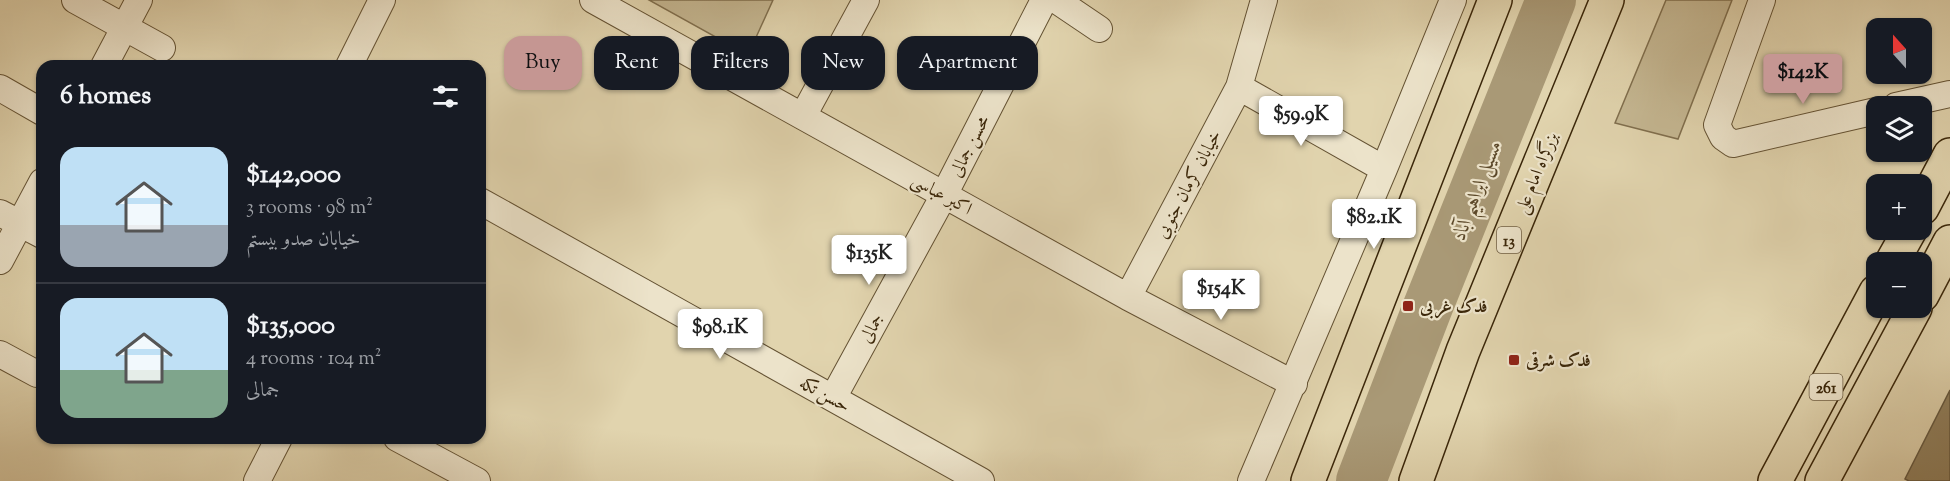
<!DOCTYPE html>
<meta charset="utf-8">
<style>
body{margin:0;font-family:"Sorts Mill Goudy",Amiri,serif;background:#242831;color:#f1f3f6;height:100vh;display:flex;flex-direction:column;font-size:22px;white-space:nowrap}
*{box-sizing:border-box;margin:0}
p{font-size:20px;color:#9ea1a6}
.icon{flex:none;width:33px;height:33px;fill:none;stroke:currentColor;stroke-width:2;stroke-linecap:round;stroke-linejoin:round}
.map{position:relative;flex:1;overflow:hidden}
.drawer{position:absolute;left:36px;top:60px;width:450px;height:384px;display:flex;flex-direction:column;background:#171b24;border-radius:18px;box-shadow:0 2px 4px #0004}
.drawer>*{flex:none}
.hud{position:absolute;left:504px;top:36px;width:570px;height:54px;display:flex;gap:12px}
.needle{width:39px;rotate:339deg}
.tools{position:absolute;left:1866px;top:18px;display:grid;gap:12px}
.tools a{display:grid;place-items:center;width:66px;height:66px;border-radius:12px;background:#171b24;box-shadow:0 2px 4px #0004;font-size:30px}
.price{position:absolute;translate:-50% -51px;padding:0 14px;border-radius:6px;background:#fff;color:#222;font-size:20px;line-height:39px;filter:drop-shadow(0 2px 3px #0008)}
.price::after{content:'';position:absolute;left:50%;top:36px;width:18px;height:14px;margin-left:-9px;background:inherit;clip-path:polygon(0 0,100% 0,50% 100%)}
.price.current{background:#c59692;color:#111}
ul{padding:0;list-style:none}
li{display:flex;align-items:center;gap:18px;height:150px;padding:0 24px}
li+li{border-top:2px solid #363941}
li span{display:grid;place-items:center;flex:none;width:168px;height:120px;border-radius:18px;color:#555}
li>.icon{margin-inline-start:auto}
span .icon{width:72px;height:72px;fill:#fffc;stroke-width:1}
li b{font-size:26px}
h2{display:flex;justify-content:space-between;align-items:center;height:72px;padding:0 24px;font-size:26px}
.chip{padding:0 21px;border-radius:18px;background:#171b24;box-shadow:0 2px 4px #0004;font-size:21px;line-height:54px}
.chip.current{background:#c59692;color:#111}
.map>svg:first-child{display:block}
.green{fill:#c5b792;stroke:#806f4e;stroke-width:1.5}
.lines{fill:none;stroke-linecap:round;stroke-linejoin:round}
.river{stroke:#a99976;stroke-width:50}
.building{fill:#91815f;stroke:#665a42;stroke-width:1.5}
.minor-casing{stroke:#645233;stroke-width:28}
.primary-casing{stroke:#3b270a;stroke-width:36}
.trunk-casing{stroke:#3b270a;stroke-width:36}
.minor{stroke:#ece3ca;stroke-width:26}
.primary{stroke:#e1d4ae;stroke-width:33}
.trunk{stroke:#e1d4ae;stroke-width:33}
.poi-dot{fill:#8f2418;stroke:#ece3ca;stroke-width:2}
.labels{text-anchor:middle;stroke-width:4.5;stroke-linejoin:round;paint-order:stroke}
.shield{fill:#ece3ca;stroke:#705f44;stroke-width:1.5}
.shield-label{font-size:16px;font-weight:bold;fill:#3b270a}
.street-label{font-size:18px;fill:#3b270a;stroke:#ece3ca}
.poi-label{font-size:18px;font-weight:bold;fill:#3b270a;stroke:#ece3ca;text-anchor:start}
.water-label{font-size:20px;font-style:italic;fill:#5c492a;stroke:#ece3ca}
</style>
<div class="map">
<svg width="1950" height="481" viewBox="0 0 1950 481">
<rect width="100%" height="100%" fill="#e1d4ae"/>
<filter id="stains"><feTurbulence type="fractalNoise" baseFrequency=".00333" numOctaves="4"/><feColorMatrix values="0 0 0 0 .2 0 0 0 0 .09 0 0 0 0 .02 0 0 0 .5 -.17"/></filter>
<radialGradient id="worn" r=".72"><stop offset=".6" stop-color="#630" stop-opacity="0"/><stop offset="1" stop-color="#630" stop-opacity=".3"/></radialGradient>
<!-- green -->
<path class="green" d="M649 0H773L748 55Z
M1666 0H1732L1678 139 1615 123Z"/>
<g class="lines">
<!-- river -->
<path class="river" d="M1361 481 1427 309 1551 0"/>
</g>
<!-- building -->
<path class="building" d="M1950 390V481H1909L1905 479Z"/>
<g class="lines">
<!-- minor casing -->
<g class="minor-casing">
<path id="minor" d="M75 0 162 48
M593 0 1128 297 1294 384
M1056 0 1099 29
M1762 0 1717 125 1723 137 1733 144 1876 111
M104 66 139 0
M349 66 382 0
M1239 87 1384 169
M0 88 42 112
M1896 106 1950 94
M803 116 866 0
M480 201 981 481
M0 213 42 235
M0 261 42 182
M1128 297 1239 87 1264 0
M0 354 37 374
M833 398 944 195 1044 0
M397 438 477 481
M257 481 279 438
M1251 481 1384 169 1453 0"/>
</g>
<!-- primary casing -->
<g class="primary-casing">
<path id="primary" d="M1922 208 1950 155
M1892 262 1910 230
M1922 295 1950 242
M1775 481 1876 292
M1822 481 1915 308"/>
</g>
<!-- trunk casing -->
<g class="trunk-casing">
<path id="trunk" d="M1308 481 1495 0
M1416 481 1463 351 1607 0"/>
</g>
<!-- minor -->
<use href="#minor" class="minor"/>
<!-- primary -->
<use href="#primary" class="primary"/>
<!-- trunk -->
<use href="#trunk" class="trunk"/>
</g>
<!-- markers -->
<g class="poi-dot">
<rect x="1402" y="300" width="12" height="12" rx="3"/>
<rect x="1508" y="354" width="12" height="12" rx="3"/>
</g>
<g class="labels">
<!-- shield labels -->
<g class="shield">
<rect x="1497" y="227" width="24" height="26" rx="4.5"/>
<rect x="1809.5" y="374" width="33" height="26" rx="4.5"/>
</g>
<g class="shield-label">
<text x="1509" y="246">13</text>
<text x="1826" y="393">261</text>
</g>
<!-- street labels -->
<g class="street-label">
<text transform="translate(969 146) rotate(-63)" y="6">محسن جمالی</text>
<text transform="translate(1536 173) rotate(-68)" y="6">بزرگراه امام علی</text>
<text transform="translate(1188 184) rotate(-62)" y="6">خیابان کرمان جنوبی</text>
<text transform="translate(942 194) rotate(29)" y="6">اکبر عباسی</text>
<text transform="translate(871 328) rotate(-61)" y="6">جمالی</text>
<text transform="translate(825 394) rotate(29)" y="6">حسن تکه</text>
</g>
<!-- poi labels -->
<g class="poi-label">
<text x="1420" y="312">فدک غربی</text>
<text x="1526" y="366">فدک شرقی</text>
</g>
<!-- water labels -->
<g class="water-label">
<text transform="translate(1476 190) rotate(-69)" y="7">مسیل ابراهیم آباد</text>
</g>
</g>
<rect width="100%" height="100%" filter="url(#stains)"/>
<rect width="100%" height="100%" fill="url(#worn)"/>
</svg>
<div class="tools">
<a><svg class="needle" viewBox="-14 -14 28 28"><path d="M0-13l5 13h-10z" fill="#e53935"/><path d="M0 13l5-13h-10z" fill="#9ea1a6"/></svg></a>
<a><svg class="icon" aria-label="layers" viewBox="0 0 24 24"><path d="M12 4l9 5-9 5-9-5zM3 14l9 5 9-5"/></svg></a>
<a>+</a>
<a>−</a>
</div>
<b class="price current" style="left:1803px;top:105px">$142K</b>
<b class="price" style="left:1301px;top:147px">$59.9K</b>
<b class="price" style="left:1374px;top:250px">$82.1K</b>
<b class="price" style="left:869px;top:286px">$135K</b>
<b class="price" style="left:1221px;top:321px">$154K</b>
<b class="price" style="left:720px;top:360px">$98.1K</b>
<div class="hud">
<a class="chip current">Buy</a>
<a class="chip">Rent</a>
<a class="chip">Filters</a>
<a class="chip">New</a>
<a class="chip">Apartment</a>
</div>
<section class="drawer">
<h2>6 homes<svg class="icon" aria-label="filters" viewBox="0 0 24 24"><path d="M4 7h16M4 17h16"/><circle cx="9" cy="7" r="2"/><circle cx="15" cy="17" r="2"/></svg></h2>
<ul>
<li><span style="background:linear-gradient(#bfe0f5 65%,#9aa5b1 0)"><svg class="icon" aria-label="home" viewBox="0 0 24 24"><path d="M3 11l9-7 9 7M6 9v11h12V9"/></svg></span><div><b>$142,000</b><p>3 rooms · 98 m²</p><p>خیابان صدو بیستم</p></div></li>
<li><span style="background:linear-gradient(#bfe0f5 60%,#7fa58c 0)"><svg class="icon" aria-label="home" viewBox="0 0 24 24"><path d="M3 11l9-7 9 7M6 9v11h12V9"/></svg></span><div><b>$135,000</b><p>4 rooms · 104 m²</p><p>جمالی</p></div></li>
</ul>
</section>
</div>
